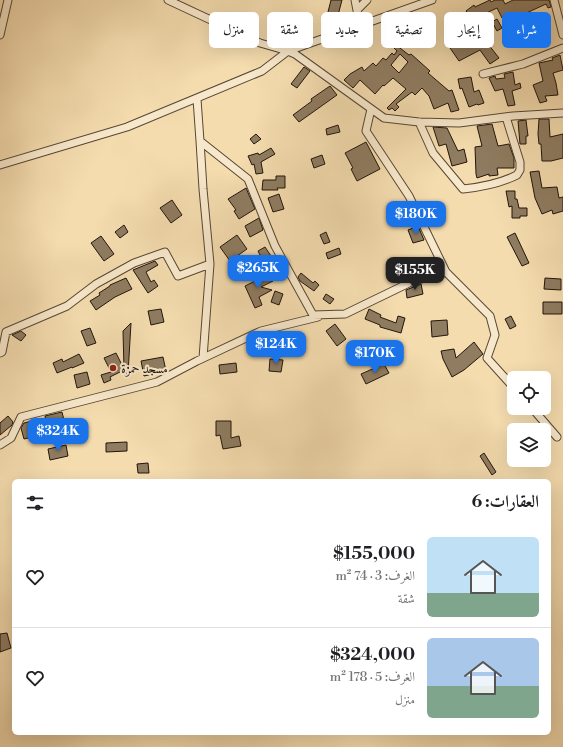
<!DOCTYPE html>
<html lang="ar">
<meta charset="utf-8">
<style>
body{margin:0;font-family:"Libre Bodoni",Amiri,serif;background:#f2f2f2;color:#202124;direction:rtl;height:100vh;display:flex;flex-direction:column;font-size:15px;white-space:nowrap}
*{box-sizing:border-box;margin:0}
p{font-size:13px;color:#757577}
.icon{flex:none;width:22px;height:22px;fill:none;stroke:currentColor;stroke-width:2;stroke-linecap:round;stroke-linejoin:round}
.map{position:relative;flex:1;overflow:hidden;direction:ltr}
.panel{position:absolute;left:12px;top:479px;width:539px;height:256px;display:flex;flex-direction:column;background:#fff;border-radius:6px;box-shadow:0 4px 16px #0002;direction:rtl}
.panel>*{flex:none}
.banner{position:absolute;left:12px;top:12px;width:539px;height:36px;direction:rtl;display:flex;gap:8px}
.controls{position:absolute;left:507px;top:371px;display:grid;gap:8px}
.controls a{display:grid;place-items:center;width:44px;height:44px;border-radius:6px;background:#fff;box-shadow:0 4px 16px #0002;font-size:20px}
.price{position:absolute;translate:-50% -34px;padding:0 9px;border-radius:8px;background:#1a73e8;color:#fff;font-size:13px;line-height:26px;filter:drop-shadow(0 1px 2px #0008)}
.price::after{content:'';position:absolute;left:50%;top:24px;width:12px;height:9px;margin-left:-6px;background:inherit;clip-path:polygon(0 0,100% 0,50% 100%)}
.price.current{background:#222;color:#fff}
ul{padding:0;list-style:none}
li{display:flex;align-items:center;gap:12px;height:100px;padding:0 12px}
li+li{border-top:1px solid #e0e0e0}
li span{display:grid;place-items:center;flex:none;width:112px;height:80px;border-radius:6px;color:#555}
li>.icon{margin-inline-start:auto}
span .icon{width:48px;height:48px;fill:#fffc;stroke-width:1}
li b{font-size:17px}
h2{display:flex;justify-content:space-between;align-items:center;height:48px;padding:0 12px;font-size:17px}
.tag{padding:0 14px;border-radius:6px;background:#fff;box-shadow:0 4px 16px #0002;font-size:14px;line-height:36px}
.tag.current{background:#1a73e8;color:#fff}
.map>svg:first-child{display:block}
.building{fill:#8f7c61;stroke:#22150c;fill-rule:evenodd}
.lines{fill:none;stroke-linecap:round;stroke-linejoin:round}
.street-casing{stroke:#564735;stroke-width:9}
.street{stroke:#f8e8cb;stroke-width:7}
.poi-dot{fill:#8f2418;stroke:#f8e8cb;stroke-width:1.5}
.labels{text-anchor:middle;stroke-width:4;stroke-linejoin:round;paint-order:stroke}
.poi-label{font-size:13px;fill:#22150c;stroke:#f8e8cb;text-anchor:start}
</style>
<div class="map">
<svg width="563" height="747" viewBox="0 0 563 747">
<rect width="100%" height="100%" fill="#f4dcaf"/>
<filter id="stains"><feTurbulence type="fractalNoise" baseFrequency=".005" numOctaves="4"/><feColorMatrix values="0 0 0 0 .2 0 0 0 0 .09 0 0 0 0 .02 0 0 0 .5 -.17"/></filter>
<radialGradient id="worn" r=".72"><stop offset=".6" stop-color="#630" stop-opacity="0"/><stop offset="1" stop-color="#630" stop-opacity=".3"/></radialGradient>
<!-- building -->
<path class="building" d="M331 0H342L337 19 327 16Z
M490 0 491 2 495 0H503L505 4 513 0H549L551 7 548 8 546 4 522 15 525 21 518 24 513 13 502 18 497 8 482 15 488 21 480 28 466 11 474 5 475 7Z
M497 19 502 28 497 31 492 22Z
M543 25 550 43 542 46 535 28Z
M513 26 520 38 515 41 508 29Z
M482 33 486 39 488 38 491 42 488 44 499 58 490 64 480 50 459 61 450 48 462 41 464 44Z
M396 45 409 55 411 54 430 71 428 73 449 91 452 90 459 110 451 112 448 103 434 109 429 96 422 88 415 95 412 92 396 104 399 107 395 111 392 108 389 110 387 108 406 89 393 78 384 86 383 85 375 94 360 80 353 88 344 80 350 74 362 67 364 71 373 63 376 66 383 58 386 60 392 53 394 55 397 51 393 47ZM400 54 408 62 399 73 391 65Z
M560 55 563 70 553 73 556 83 558 95 545 96 547 101 540 103 533 85 543 81 539 63 553 60 552 58Z
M304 67 310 71 297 88 291 84Z
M513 72 515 85 520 83 521 88 512 91 515 105 508 106 503 89 495 91 489 78 495 76 496 79 505 78 504 74Z
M471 77 474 92 479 90 484 103 478 105 477 104 469 107 462 88 460 89 458 79Z
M330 86 337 95 299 122 293 115 312 101 311 99Z
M539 119H549L550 137 563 134V158L551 161H542L541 144H539L538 134Z
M526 120 528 136H526V144H520L518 121Z
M492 124 498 146 509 144 514 158V168H497L498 175 489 176V174L477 178 476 174 475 147 482 146 477 126Z
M338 125 340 132 327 135 326 129Z
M433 127 447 128 458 151 464 149 467 162 452 166 446 144 439 146Z
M256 134 261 139 254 144 250 139Z
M366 142 380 169 357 181 351 169 353 168 345 153Z
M271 148 275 154 261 162 263 173 256 174 254 164 252 165 248 156 258 153 259 155Z
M322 155 325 164 314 168 311 159Z
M539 171 542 188 557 187 559 198 563 197V211L553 214 552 210 542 214 535 198 530 172Z
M276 176H285V188H277L278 190H262L263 180H276Z
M246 188 255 209 239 219 234 211 236 210 228 199Z
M506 191H515V199H517L519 208H527V216H520V218H512V206L509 207Z
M279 194 284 209 273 212 268 198Z
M172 200 182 215 171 223 160 208Z
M259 218 263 230 250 237 245 226Z
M124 225 128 232 120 238 115 232Z
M418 226 424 240 413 243 408 230Z
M326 232 330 242 324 244 320 235Z
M515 233 529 263 522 266 507 237Z
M237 235 247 249 230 261 220 247Z
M101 236 114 254 104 261 91 243Z
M265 247 271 256 263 261 258 251Z
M339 248 341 254 328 259 326 253Z
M253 258 257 264 244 274 239 267Z
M417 259 420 270 407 274 404 263Z
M155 261 158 265 146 272 151 282 154 280 158 286 148 293 133 270Z
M301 273 313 283 315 281 319 285 314 291 300 281 298 277Z
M260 275 262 279 270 275 273 281 261 287 272 290 259 297 262 305 255 308 245 286 255 281 254 278Z
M126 278 132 289 115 297 96 310 90 301 100 295 99 293 110 286V285Z
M545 278 561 279V290L544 289Z
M421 284 423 294 407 298 406 290Z
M275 291 283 294 279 305 271 302Z
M326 294 334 299 330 304 323 299Z
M543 302H562V314H543Z
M161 309 164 322 151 325 148 311Z
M369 309 381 315 380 317 396 323 398 316 405 318 401 333 380 327V325L365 319Z
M511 316 516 326 510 329 505 319Z
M447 320 448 335 432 337 431 321Z
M131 323 128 374H124V370L110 377 111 380 104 383 101 375 111 372 104 358 116 353 124 369 123 331Z
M335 324 346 339 337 346 326 331Z
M90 328 96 343 87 346 81 331Z
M21 331 26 335 21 341 12 335Z
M474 342 483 354 464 370 452 377 443 359 441 351 454 349 456 358Z
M79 354 84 363 72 368V367L57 373 53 363 62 359 63 362Z
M163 357 166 371 144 376 141 361Z
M270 359 283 360 281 372 269 371Z
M236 363 237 372 220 374 219 365Z
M384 364 389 373 366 384 361 374Z
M87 372 90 384 77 388 74 375Z
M62 412 67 433 49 438 45 416Z
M8 416 13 422 12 425 0 435V423Z
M32 421 36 436 24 439 21 428 24 423Z
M216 421H231V438L239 436 241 446 223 449 220 435 216 436Z
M127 442V451L106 452V443Z
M66 445 68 456 50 460 48 449Z
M484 453 496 472 492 475 480 456Z
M148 463 149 473H138L137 464Z
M7 633 11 648 0 652V634Z"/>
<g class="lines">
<!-- street casing -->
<g class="street-casing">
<path id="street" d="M168 0 260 43 288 51 295 54 384 118 419 122 459 123 513 116 563 113
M355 0 360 26
M554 0 563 35
M357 10 367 0
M0 35 8 0
M483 74 523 64 563 48
M197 99 200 141 248 179 275 246 313 315 345 314 411 282 446 272
M371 109 366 131 409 196 446 272 490 316 495 335 487 358 514 388
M419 122 433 153 463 189C482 187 501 183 517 175L520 170V162L506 117
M0 165 127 127 262 71 288 51 432 0
M0 353 2 352 6 332 67 306 96 284 134 263 165 252 178 276 210 264 203 189 200 141
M203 358 210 264
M532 408 557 437
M0 445 11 438 21 417 157 382 197 361 261 331 318 317"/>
</g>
<!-- street -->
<use href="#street" class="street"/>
</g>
<!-- markers -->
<circle class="poi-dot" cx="113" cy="368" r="4"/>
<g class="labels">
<!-- poi labels -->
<g class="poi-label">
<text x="121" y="373">مسجد حمزة</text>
</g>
</g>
<rect width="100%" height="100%" filter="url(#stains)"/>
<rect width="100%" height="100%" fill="url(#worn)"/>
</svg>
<div class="controls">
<a><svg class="icon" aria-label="locate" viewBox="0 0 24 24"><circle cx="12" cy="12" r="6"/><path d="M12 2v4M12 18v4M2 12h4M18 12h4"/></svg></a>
<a><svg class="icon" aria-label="layers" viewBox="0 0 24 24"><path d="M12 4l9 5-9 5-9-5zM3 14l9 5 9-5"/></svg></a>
</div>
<b class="price" style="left:416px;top:235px">$180K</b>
<b class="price" style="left:258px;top:289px">$265K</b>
<b class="price current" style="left:415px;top:291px">$155K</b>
<b class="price" style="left:276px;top:365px">$124K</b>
<b class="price" style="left:375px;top:374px">$170K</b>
<b class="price" style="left:58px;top:452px">$324K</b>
<div class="banner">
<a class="tag current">شراء</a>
<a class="tag">إيجار</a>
<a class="tag">تصفية</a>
<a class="tag">جديد</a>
<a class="tag">شقة</a>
<a class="tag">منزل</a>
</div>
<section class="panel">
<h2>العقارات: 6<svg class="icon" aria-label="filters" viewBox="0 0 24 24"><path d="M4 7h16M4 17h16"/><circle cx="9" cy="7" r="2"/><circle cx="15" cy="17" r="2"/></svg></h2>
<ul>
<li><span style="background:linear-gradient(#bfe0f5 70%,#7fa58c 0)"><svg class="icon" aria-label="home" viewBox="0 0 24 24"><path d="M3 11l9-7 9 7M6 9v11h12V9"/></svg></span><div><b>$155,000</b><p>الغرف: 3 · 74 m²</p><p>شقة</p></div><svg class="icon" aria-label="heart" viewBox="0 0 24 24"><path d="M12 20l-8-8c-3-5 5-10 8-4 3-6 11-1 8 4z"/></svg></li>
<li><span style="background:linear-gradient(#a9c7e8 60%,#7fa58c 0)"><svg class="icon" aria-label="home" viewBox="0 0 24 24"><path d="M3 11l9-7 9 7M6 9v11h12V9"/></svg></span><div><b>$324,000</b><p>الغرف: 5 · 178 m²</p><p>منزل</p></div><svg class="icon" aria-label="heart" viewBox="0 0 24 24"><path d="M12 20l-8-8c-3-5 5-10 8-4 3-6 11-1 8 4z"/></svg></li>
</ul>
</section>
</div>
